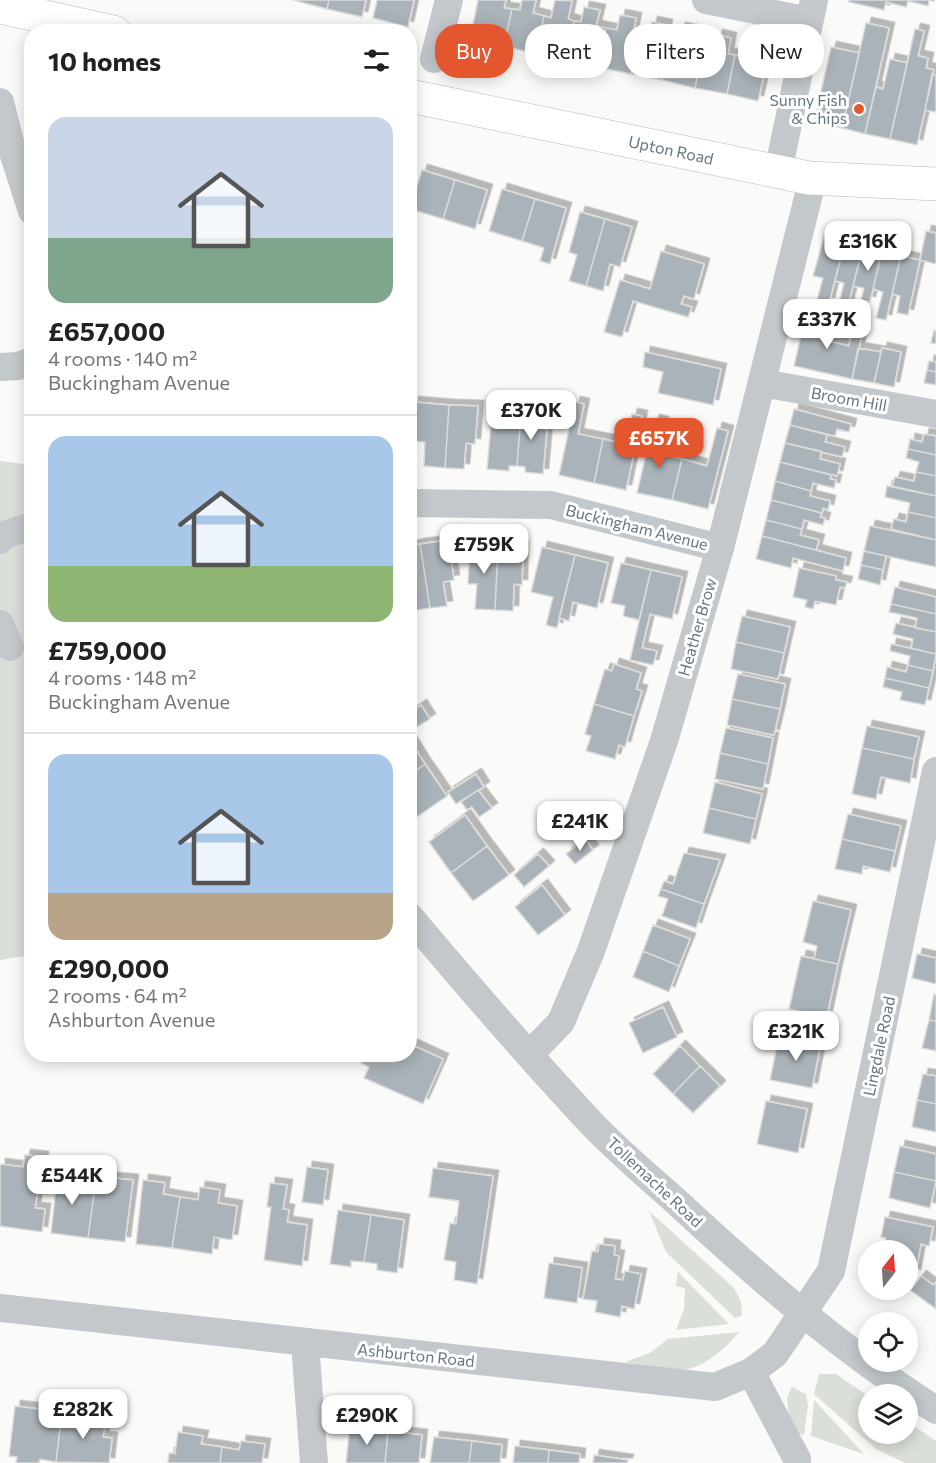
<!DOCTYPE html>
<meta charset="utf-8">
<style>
body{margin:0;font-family:Commissioner,sans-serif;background:#f6f6f6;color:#222;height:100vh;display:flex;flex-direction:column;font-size:22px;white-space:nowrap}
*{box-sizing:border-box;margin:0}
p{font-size:20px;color:#767676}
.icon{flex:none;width:33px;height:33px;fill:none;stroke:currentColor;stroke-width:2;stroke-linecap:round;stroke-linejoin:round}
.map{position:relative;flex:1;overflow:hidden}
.drawer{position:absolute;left:24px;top:24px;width:393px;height:1038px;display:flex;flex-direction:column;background:#fff;border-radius:24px;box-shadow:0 3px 15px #0003}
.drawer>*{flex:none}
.top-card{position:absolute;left:435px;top:24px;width:411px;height:54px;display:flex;gap:12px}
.needle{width:39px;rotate:17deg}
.buttons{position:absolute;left:858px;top:1240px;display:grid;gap:12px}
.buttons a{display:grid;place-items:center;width:60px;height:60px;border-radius:50%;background:#fff;box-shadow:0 3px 15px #0003;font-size:30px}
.price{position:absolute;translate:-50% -51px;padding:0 14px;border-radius:12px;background:#fff;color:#222;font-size:20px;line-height:39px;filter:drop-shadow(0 2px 3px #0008)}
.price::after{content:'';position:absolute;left:50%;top:36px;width:18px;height:14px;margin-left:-9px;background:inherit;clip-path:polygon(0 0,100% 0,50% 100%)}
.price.on{background:#e4572e;color:#fff}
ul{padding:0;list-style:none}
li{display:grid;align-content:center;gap:12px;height:318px;padding:0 24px}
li+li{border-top:2px solid #e0e0e0}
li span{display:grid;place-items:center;height:186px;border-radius:18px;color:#555}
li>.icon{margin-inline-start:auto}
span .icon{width:108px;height:108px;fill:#fffc;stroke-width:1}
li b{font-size:26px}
h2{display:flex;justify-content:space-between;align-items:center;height:72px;padding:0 24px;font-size:26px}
.pill{padding:0 21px;border-radius:24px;background:#fff;box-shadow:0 3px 15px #0003;font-size:21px;line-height:54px}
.pill.on{background:#e4572e;color:#fff}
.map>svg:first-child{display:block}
.green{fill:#dadfd7}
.building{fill:#aab3b9;stroke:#dcdcda;stroke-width:1.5;filter:url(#shadow)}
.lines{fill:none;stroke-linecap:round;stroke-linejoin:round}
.major-casing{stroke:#b5babe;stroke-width:34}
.minor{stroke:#c3c8cc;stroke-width:28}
.major{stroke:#fff;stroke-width:33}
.poi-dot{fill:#e4572e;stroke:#fff;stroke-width:2}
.labels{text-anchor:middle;stroke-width:6;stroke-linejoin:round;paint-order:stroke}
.poi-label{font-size:16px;fill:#657683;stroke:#fff;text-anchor:end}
.street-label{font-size:16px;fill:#657683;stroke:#fff}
</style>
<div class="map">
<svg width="936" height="1463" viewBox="0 0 936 1463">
<defs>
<filter id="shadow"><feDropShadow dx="5.5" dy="-5.5" stdDeviation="0" flood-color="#0004"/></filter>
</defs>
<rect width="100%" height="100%" fill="#fafaf8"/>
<!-- green -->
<path class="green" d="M0 461 32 465 31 955 0 960Z
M649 1211 734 1288 741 1302 742 1316 735 1318 666 1252Z
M678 1272 729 1324 676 1330 684 1309 685 1288 676 1286Z
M739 1332C726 1348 703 1369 681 1370 668 1371 640 1364 625 1362L650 1353 668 1339Z
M819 1374H836L868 1396V1434H908V1422L936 1441V1463H905L876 1449 814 1394Z
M792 1387 806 1394 808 1406 804 1435 790 1431 787 1397Z
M814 1400 864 1454 811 1436Z"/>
<!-- building -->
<path class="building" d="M293 0H329L327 9Z
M329 0H366L362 17 327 9Z
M377 0H414L408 27 373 18Z
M478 0H506L504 8 512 9 504 46 470 39Z
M522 0H536L533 13 544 16 536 54 504 46 512 9 520 10Z
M555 0 572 1 568 19 574 21 566 60 536 54 544 16 551 18Z
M849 0H929L928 6 908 1 906 7 886 2 884 10 849 2Z
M584 7 600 10 596 26 606 28 597 67 566 60 574 21 581 22Z
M620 15 636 18 633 34 640 36 631 74 597 67 606 28 617 30Z
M652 22 667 25 664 40 671 42 662 80 631 74 640 36 649 38Z
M866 23 889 28 865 134 842 128Z
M680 28 696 31 693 46 703 48 695 88 662 80 671 42 677 43Z
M915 29 924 31 918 56 928 58 926 68 934 70 917 145 890 139Z
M717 35 731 38 728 54 735 55 727 94 695 88 703 48 714 50Z
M745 42 762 45 761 52 769 54 758 101 727 94 735 55 742 57Z
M831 47 859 53 842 128 814 122Z
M890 59 907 63 890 139 865 134 876 87 883 89Z
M932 74 936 75V112L925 110Z
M422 170 455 180 443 219 410 209Z
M455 180 487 190 475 229 443 219Z
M502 189 535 199 522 241 489 231Z
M535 199 566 208 550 264 540 261 544 248 522 241Z
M580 212 605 219 586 286 569 281 577 255 569 252Z
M605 219 632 227 620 267 610 264 603 291 586 286Z
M926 231 936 233V264L920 260Z
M824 237 845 242 829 303 817 300 823 278 813 276Z
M845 242 863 247 846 313 837 310 844 283 835 281Z
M863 247 882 251 870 302 861 300 864 288 853 286Z
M661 251 704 264 694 299 684 296 681 304 692 307 688 317 633 301 622 337 604 332 620 280 650 289Z
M882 251 901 256 886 320 876 318 883 292 873 289Z
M901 256 920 260 908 315 897 313 900 296 892 294Z
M805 318 835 325 833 335 821 333 820 339 849 346 853 328 863 330 852 379 794 366Z
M934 330 936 331V344L931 343Z
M858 348 881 352 874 383 852 379Z
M882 348 901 352 894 387 874 383Z
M645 352 721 369 713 405 658 393 663 372 643 367Z
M929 361 936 362V372L927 370Z
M927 370 936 372V385L924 383Z
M413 402 449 405 445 468 424 466 425 442 410 441Z
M502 402 522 403 517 466H509V471L487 469 491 424H500Z
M575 402 584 404 578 434 603 439 594 483 559 475Z
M522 403 538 405 536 428 547 429 543 474 525 472V467L517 466Z
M449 405 478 406 475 444 466 443 464 469 445 468Z
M794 409 851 424 849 432 837 429 835 436 790 425Z
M632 414 642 416 626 490 594 483 603 439 625 444Z
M654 420 663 422 656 453 682 459 672 500 637 493Z
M790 425 827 435 825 442 845 447 842 457 785 443Z
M717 428 728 431 708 509 672 500 682 459 707 466Z
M924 434 936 436V455L908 449 910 439 922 442Z
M785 443 821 451 820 459 840 464 837 476 780 462Z
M908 449 936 455V476L916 472 919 462 906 458Z
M780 462 831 475 830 479 836 480 834 488 813 483 811 491 775 481Z
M916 472 936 476V496L892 486 895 477 914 481Z
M775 481 811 491 810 496 830 501 828 510 823 508 822 513 771 500Z
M887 486 936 496V518L908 512 910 503 885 497Z
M771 500 822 513 820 517 825 518 823 525 804 520 802 529 766 520Z
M908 512 936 518V540L891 529 894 519 906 522Z
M766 520 802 529 800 535 819 540 816 550 762 536Z
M870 526 936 540V567L864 551Z
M762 536 846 558 843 571 793 558 791 568 756 559Z
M448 540 454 580 443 582 447 606 430 608 420 544Z
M420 544 430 608 412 611 410 596V546Z
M470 545 498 546 495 610 475 609 477 584H468Z
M498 546 523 547 522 585 514 584 513 611 495 610Z
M542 547 575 555 557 628 546 625 553 597 531 592Z
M864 551 886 556 883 570 861 565Z
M575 555 608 563 597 608 573 602 569 621 559 618Z
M621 563 651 570 639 620 623 616 625 606 611 603Z
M861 565 883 570 880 585 858 579Z
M799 568 836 576V580L847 582 845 588 840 587 836 605 815 601 813 609 805 607 807 600 793 597Z
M651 570 682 577 672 619 650 614 642 648 657 651 653 665 630 660Z
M895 587 936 597V614L891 604Z
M891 604 936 614V632L915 628 917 618 889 612Z
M742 616 790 627 784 653 736 642Z
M896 623 936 632V654L911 648 913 639 893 634Z
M736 642 784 653 778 679 731 669Z
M891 644 936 654 933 671 908 665 910 656 890 651Z
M614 664 641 673 636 689 642 691 634 716 594 704 605 669 612 671Z
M908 665 933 671 929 688 885 678 887 667 906 672Z
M738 674 785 684 780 709 732 699Z
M885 678 929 688 925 705 900 700 902 692 883 687Z
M732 699 780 709 774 735 727 725Z
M594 704 634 716 625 747 619 745 615 759 586 751 591 736 585 734Z
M421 705 430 719 410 731V713Z
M867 726 919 737 914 759 862 748Z
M726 728 773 738 768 764 720 753Z
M410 740 425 764 410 775Z
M862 748 914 759 910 783 881 777 876 799 852 794Z
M720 753 768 764 763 789 715 779Z
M425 764 447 796 411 821 410 775Z
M476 774 484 787 456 804 448 792Z
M715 782 762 794 756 819 709 808Z
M478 790 492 808 479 817 472 807 467 810 461 802Z
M709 808 756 819 750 844 703 833Z
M848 814 901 826 895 851 842 839Z
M465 815 487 846 451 873 429 842Z
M585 839 593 850 575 864 566 854Z
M842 839 895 851 890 872 863 866 862 874 835 869Z
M487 846 509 875 473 901 451 873Z
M684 853 720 860 704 904 661 889 664 881 673 884Z
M538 854 549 866 524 887 514 875Z
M542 885 565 915 538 935 515 907Z
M661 889 704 904 696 928 662 916 668 899 658 896Z
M813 901 851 910 838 964 814 959 817 946 803 942Z
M653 925 690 939 679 966 643 951Z
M643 951 679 966 669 992 633 977Z
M917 954 936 958V984L912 978Z
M801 956 838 964 827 1016 789 1009Z
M934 994 936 995V1021L929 1020Z
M663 1007 677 1037 643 1053 629 1023Z
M929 1020 936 1021V1051L922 1048Z
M779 1036 821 1043 812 1088 770 1080Z
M410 1044 443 1059 423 1104 364 1078 369 1067 361 1063 364 1054H410Z
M680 1046 700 1066 673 1094 653 1074Z
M700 1066 720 1086 693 1113 673 1094Z
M923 1074 936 1076V1104L917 1100Z
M917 1100 936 1104V1132L912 1127Z
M766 1101 807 1109 798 1153 757 1144Z
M900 1146 936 1154V1181L894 1172Z
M25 1155 43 1157 35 1208 45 1209 42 1232 0 1226V1164L23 1167Z
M307 1167 328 1170 323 1205 302 1202Z
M433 1168 493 1176 477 1284 454 1280 456 1262 444 1260 450 1223 456 1224 459 1201 429 1197Z
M58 1169 79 1172 78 1185 95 1186 88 1238 51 1233Z
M894 1172 936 1181 930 1208 889 1198Z
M112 1178 133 1180 125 1242 88 1238 95 1186 111 1188Z
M143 1180 165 1183 163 1194 180 1197 172 1248 136 1244Z
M270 1183 287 1185 283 1209 289 1210 287 1222 307 1225 302 1266 264 1260 271 1207H267Z
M200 1187 220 1190 218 1203 237 1206 232 1240 214 1237 212 1254 172 1248 180 1197 198 1200Z
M338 1210 371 1215 364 1262 351 1261V1267L330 1264Z
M371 1215 404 1220 397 1273 377 1270V1264L364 1262Z
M885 1217 933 1227 929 1246 921 1244 915 1275 908 1273V1251H883L886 1238 881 1237Z
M599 1244 615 1246 614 1255 619 1256 615 1279 623 1280 625 1271 641 1274 634 1309 622 1306 620 1317 595 1312 597 1301 583 1299 592 1251 598 1252Z
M549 1263 582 1268 577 1303 544 1298Z
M921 1276 933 1285 936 1282V1309L910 1290Z
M15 1406 62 1412 56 1462 40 1459 39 1463H16L17 1457 9 1456Z
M62 1412 106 1418 103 1437 112 1438 109 1463 56 1462Z
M350 1426 388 1431 385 1463H346Z
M388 1431 422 1435 419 1463H385Z
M178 1432 203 1436 201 1444 222 1447 220 1463H168L169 1453 175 1454Z
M434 1437 472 1441 469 1463H430Z
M241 1441 265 1444 262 1463H220L222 1447 239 1450Z
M472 1441 502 1445 500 1463H469Z
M515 1446 549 1450 548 1463H513Z
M549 1450 580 1454 579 1463H548Z
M594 1455 628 1460 627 1463H593Z"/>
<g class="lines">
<!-- major casing -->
<g class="major-casing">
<path id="major" d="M0 7 114 32
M410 96 809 178 936 184"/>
</g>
<!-- minor -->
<path class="minor" d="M706 0 809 21
M434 59 449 0
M0 102 11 146 32 211
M778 172 814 0
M0 367 18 366 32 361
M762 383 936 414
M410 503 551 505 720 548
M0 540 4 535 32 526
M0 624 10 647
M410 917C469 987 530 1058 593 1125 620 1153 651 1179 680 1205 761 1280 843 1351 936 1410
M529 1055 561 1022 591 951 664 741 720 548 813 178
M0 1308 715 1387 751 1372 775 1354 831 1271 936 771
M305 1343 314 1463
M751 1372 797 1459V1463"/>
<!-- major -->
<use href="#major" class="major"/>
</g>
<!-- markers -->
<circle class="poi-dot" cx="859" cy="109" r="6"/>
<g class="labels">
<!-- poi labels -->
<g class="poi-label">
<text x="847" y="106">Sunny Fish<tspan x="847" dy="18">&amp; Chips</tspan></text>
</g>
<!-- street labels -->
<g class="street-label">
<text transform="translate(671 150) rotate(12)" y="6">Upton Road</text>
<text transform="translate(849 399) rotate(10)" y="6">Broom Hill</text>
<text transform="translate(637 527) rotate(14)" y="6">Buckingham Avenue</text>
<text transform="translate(697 627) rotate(-74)" y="6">Heather Brow</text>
<text transform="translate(879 1046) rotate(-78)" y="6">Lingdale Road</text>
<text transform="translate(655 1182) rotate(43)" y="6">Tollemache Road</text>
<text transform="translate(416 1355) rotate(6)" y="6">Ashburton Road</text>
</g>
</g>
</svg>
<div class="buttons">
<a><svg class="needle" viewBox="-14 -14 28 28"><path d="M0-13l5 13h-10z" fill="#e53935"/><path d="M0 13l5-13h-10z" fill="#767676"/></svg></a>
<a><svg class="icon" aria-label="locate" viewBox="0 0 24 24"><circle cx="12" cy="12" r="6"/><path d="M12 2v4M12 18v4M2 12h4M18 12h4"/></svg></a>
<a><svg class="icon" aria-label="layers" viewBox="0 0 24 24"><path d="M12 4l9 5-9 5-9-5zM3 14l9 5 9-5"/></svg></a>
</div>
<b class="price" style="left:868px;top:272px">£316K</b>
<b class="price" style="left:827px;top:350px">£337K</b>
<b class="price" style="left:531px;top:441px">£370K</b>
<b class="price on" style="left:659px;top:469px">£657K</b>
<b class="price" style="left:484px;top:575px">£759K</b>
<b class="price" style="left:580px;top:852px">£241K</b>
<b class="price" style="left:796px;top:1062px">£321K</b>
<b class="price" style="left:72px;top:1206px">£544K</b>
<b class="price" style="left:83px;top:1440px">£282K</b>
<b class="price" style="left:367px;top:1446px">£290K</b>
<div class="top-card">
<a class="pill on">Buy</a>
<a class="pill">Rent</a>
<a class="pill">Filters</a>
<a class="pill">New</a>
</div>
<section class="drawer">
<h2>10 homes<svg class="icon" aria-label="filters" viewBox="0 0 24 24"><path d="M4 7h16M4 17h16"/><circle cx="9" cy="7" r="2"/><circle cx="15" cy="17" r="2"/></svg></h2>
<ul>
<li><span style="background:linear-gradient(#c9d6e8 65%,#7fa58c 0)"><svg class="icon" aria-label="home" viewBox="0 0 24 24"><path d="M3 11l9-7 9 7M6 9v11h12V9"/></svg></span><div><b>£657,000</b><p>4 rooms · 140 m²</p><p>Buckingham Avenue</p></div></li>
<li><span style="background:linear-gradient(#a9c7e8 70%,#8fb573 0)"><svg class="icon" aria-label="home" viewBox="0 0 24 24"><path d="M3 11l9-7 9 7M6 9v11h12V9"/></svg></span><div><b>£759,000</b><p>4 rooms · 148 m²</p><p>Buckingham Avenue</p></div></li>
<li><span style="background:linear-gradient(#a9c7e8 75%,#b9a48a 0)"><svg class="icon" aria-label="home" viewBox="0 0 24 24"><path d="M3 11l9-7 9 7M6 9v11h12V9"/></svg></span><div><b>£290,000</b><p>2 rooms · 64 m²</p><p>Ashburton Avenue</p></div></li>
</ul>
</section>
</div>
